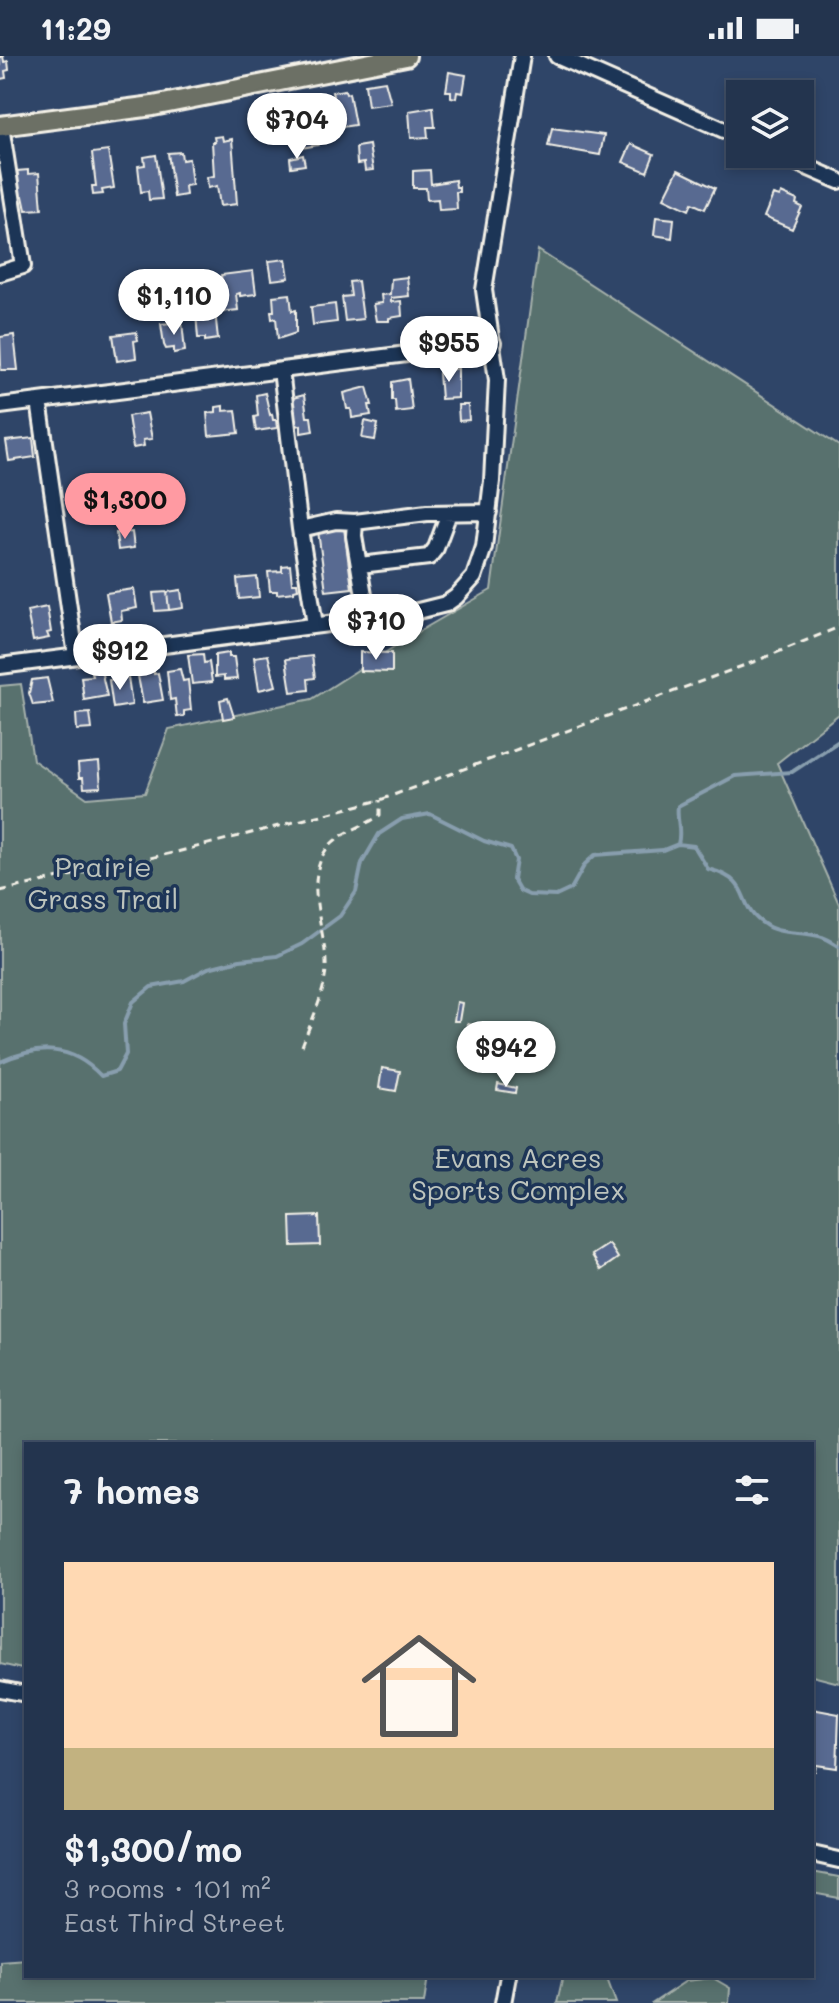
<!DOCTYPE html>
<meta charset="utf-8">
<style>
body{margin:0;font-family:Mali,sans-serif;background:#2b3c55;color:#f1f3f6;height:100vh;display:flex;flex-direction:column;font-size:30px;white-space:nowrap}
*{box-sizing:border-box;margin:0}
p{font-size:26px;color:#a3aab6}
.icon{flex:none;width:44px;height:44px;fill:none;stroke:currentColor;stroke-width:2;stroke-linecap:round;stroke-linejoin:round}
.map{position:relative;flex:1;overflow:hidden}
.drawer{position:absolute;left:24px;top:1386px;width:790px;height:536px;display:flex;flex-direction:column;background:#23344e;border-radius:0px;box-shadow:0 4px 12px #0003,0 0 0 2px #404f66}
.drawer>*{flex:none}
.controls{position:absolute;left:726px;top:24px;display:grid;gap:16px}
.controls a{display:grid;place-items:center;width:88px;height:88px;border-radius:0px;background:#23344e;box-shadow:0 4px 12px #0003,0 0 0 2px #404f66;font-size:40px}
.price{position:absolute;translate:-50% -68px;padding:0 18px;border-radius:28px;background:#fff;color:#222;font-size:26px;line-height:52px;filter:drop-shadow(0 2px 4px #0008)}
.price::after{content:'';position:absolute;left:50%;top:48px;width:24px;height:18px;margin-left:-12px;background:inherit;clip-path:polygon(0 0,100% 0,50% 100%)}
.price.current{background:#ff9aa2;color:#111}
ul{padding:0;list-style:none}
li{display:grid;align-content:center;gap:16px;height:424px;padding:0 40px}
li+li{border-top:2px solid #404f66}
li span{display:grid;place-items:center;height:248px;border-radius:0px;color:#555}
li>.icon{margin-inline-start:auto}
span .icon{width:144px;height:144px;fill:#fffc;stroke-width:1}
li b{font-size:34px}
h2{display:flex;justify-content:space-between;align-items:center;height:96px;padding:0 40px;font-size:34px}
.status{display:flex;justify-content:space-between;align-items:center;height:56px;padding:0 40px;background:#23344e;direction:ltr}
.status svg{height:22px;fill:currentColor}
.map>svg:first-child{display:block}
.green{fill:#58716e;stroke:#a6b1ab;stroke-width:2}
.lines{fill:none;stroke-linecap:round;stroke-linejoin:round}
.stream{stroke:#889eae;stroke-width:4}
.building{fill:#586a91;stroke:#f4f1e8;stroke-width:2}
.minor-casing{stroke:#f4f1e8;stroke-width:20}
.major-casing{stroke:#f4f1e8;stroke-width:24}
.path{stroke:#f4f1e8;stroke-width:3;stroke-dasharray:8 6;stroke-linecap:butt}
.minor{stroke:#1d3557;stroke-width:14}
.major{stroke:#6c7065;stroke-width:18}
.labels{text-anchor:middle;stroke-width:7;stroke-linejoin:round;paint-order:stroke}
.park-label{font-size:28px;fill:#bdc4bd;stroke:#1d3557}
</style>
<div class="status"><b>11:29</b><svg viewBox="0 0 49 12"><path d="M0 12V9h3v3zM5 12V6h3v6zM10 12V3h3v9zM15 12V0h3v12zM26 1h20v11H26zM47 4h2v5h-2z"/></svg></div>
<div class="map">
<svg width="839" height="1947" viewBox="0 0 839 1947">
<rect width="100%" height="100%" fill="#2f4568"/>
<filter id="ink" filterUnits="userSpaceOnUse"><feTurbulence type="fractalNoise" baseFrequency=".0125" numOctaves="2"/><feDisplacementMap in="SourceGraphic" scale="16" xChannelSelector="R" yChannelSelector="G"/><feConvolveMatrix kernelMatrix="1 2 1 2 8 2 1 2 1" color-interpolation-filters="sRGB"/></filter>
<g filter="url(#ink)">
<!-- green -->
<path class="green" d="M538 194 839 390V658L777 707 839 848V1627L812 1620V1388H26V1614L0 1608V630L21 628 33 704 87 742 145 737 169 673 312 643 411 580 491 534Z
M812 1816 839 1821V1842L812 1837Z
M26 1903V1920H428L424 1947H0V1905Z
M563 1920H606L616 1947H557Z
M713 1922 730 1932 729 1947H653L686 1925Z"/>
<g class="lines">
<!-- stream -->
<path class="stream" d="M678 788C682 774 676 764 678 750L735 720 792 716 839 685
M0 1006C38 989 71 988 101 1020L117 1015 126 998 124 968 133 946 151 931 184 925 208 912 240 904 277 900 302 888 340 860 356 836 362 807 379 778 402 763 430 758 484 785 511 793 516 804 513 823 520 835 529 839 556 840 571 833 585 808 595 799 663 794 678 788 694 790 708 813C757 826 732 849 767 870 782 879 806 875 822 881 828 883 834 887 839 890"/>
</g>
<!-- building -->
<path class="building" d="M0 0H3L4 6 8 5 9 14 5 15 6 22 0 23Z
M449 16 466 19 463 37 457 36 456 42 451 41V35H446Z
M385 25 391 47 368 50 365 28Z
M345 34 346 38 349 37 355 69 341 71 340 65 335 66 330 41 333 40 332 36Z
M433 51 435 71H427L428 81 411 82 409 55Z
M308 68 309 71 321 69 322 80 317 81 318 89 296 93 292 74 299 73V69Z
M552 72 604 79 600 99 548 90Z
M222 80 223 85 232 83 237 148 220 150 217 130 208 132 207 121 214 120 212 86H215L214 81Z
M631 88 654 98 647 116 623 106Z
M369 89 373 114 365 115 364 107 357 108 356 91Z
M108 95 114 132 102 134 103 138 93 139 92 130H96L92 97Z
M181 96 182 104 189 103 192 129 185 130 186 139 174 141 168 97Z
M156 99 162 143 149 144 148 135 141 136 138 110 145 109 144 101Z
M303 99 305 109 291 111 290 102Z
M28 114V118L39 117 42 153 26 154 23 140H15L13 120 18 119 17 115Z
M430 114 431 128 455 124 456 131H459V136H456L457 153 439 154 438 143 427 144 426 132H413V115Z
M678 114 715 132 705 153 692 147 689 154 664 142Z
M781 137 797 144 796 148 802 151 792 173 764 161 773 139 780 141Z
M656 161 674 163 672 182 654 179Z
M286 203 289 222 272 224 269 205Z
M253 215 256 238 240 240V237L236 238 238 254 220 256 218 239H224L221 219Z
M407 221 409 240 391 242V246L401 245 402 260 389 262V265H376L373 248 382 247 381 239 390 238 391 223Z
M358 225 363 263 345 265 342 241 351 240 349 226Z
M290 238 292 255 296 254V277L278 283 276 262 272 263 271 255H274L273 240Z
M335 248 337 266 313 269 311 251Z
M215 255 218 283 205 285V282H198L196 257Z
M182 266 185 295 174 297V292L166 293 164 289 161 268Z
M136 276 138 284 134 285 136 302 117 305 113 279Z
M14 279 18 314H1L0 281Z
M458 312V342L441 343 439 317Z
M408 323 412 354 396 356 395 344H392V326Z
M367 331 372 349H369L371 359 352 362 351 353H347L344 337Z
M265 337 270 359 272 358 273 364H276L277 372 256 375 254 361 258 360 256 339Z
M304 339 307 361H311L313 375 301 377V369L296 370 297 375 290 376 289 343Z
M458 349H468L469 364 459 365Z
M223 350V355L236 354 239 377 209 380 207 357 216 356V351Z
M147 357 152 383 143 384 144 390 133 392 128 360Z
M365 365 378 368 375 384 362 382Z
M33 382 35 401 9 405 6 385Z
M344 472 352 532 326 535 318 475Z
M132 476 134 492 118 494 116 477Z
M290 509 292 527H297L298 533 294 534V536L277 538V535H270L268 516 282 515V510Z
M257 521 259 541 239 543 237 523Z
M134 533 137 552 121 555 122 564 111 566 106 537Z
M181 534 183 552 169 554 167 536Z
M167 536 169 554 155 555 153 537Z
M47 551 51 576 47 577 49 582 33 585 27 555Z
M360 596 392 597V616L360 615Z
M229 597V601H234L237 623 224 624V620L215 621V599Z
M203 598 204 607 209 606 212 626 192 628 188 599Z
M268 599 276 630 259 634 254 601Z
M312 600 315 622 308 623 309 634 291 636 286 603Z
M153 613 154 618 158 617 163 644 143 647 138 620 146 618 145 614Z
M180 613 183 625 188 624 191 654 184 655V660L177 661 175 643 170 644 167 615Z
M101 614 107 640 84 644 81 621 92 620 91 616Z
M128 621 132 649 113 652 109 624Z
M47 622 53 647 33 649 29 637 32 624Z
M228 642 234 661 223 663 220 644Z
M90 657 92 673 77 674 76 658Z
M99 706 101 731 84 732 83 722H79L78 708Z
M457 946 462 947 459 965H454Z
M467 968 473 969 470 987 464 986Z
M382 1012 400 1015 396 1035 379 1032Z
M498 1028 516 1032 515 1037 497 1034Z
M319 1160 320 1189 292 1190 291 1161Z
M609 1188 618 1202 601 1214 592 1199Z
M812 1653 839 1658 837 1712 816 1709 815 1715H812Z"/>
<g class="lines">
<!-- minor casing -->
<g class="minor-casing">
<path id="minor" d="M557 0 740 81
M777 98 839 125
M0 217 23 210 1 70
M281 314 300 473 315 569
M39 345 76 600
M0 350 493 287
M355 466 354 480 368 563
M300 473 336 465 355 466 427 457 489 456
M360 509 429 501 436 492 449 457
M0 610 406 558 446 548 456 541 474 521 484 491 492 425 497 324 484 234 522 0
M0 1633 26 1638
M812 1798 839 1804
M503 1947 508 1920"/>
</g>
<!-- major casing -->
<g class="major-casing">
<path id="major" d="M0 70 153 50 406 0"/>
</g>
<!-- path -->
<path class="path" d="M0 835 177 796 380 744 756 605 839 571
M302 990C311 965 327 934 326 907 325 872 305 831 324 797 336 776 363 772 380 759V744"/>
<!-- minor -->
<use href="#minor" class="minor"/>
<!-- major -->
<use href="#major" class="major"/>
</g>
</g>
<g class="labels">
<!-- park labels -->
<g class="park-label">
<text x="103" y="821">Prairie<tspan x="103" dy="32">Grass Trail</tspan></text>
<text x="518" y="1112">Evans Acres<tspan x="518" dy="32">Sports Complex</tspan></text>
</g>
</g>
</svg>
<div class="controls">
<a><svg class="icon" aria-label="layers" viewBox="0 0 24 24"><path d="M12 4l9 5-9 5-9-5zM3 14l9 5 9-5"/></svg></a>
</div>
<b class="price" style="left:297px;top:105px">$704</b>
<b class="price" style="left:174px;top:281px">$1,110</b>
<b class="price" style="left:449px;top:328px">$955</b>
<b class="price current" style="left:125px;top:485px">$1,300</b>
<b class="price" style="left:376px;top:606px">$710</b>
<b class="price" style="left:120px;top:636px">$912</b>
<b class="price" style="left:506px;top:1033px">$942</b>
<section class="drawer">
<h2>7 homes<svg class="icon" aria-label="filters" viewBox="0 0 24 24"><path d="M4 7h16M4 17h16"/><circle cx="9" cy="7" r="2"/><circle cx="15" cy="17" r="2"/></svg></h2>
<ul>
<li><span style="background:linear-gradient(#ffd9b3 75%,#c2b280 0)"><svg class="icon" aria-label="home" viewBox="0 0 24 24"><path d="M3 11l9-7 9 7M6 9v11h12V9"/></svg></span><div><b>$1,300/mo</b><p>3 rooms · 101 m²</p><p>East Third Street</p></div></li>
</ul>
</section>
</div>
